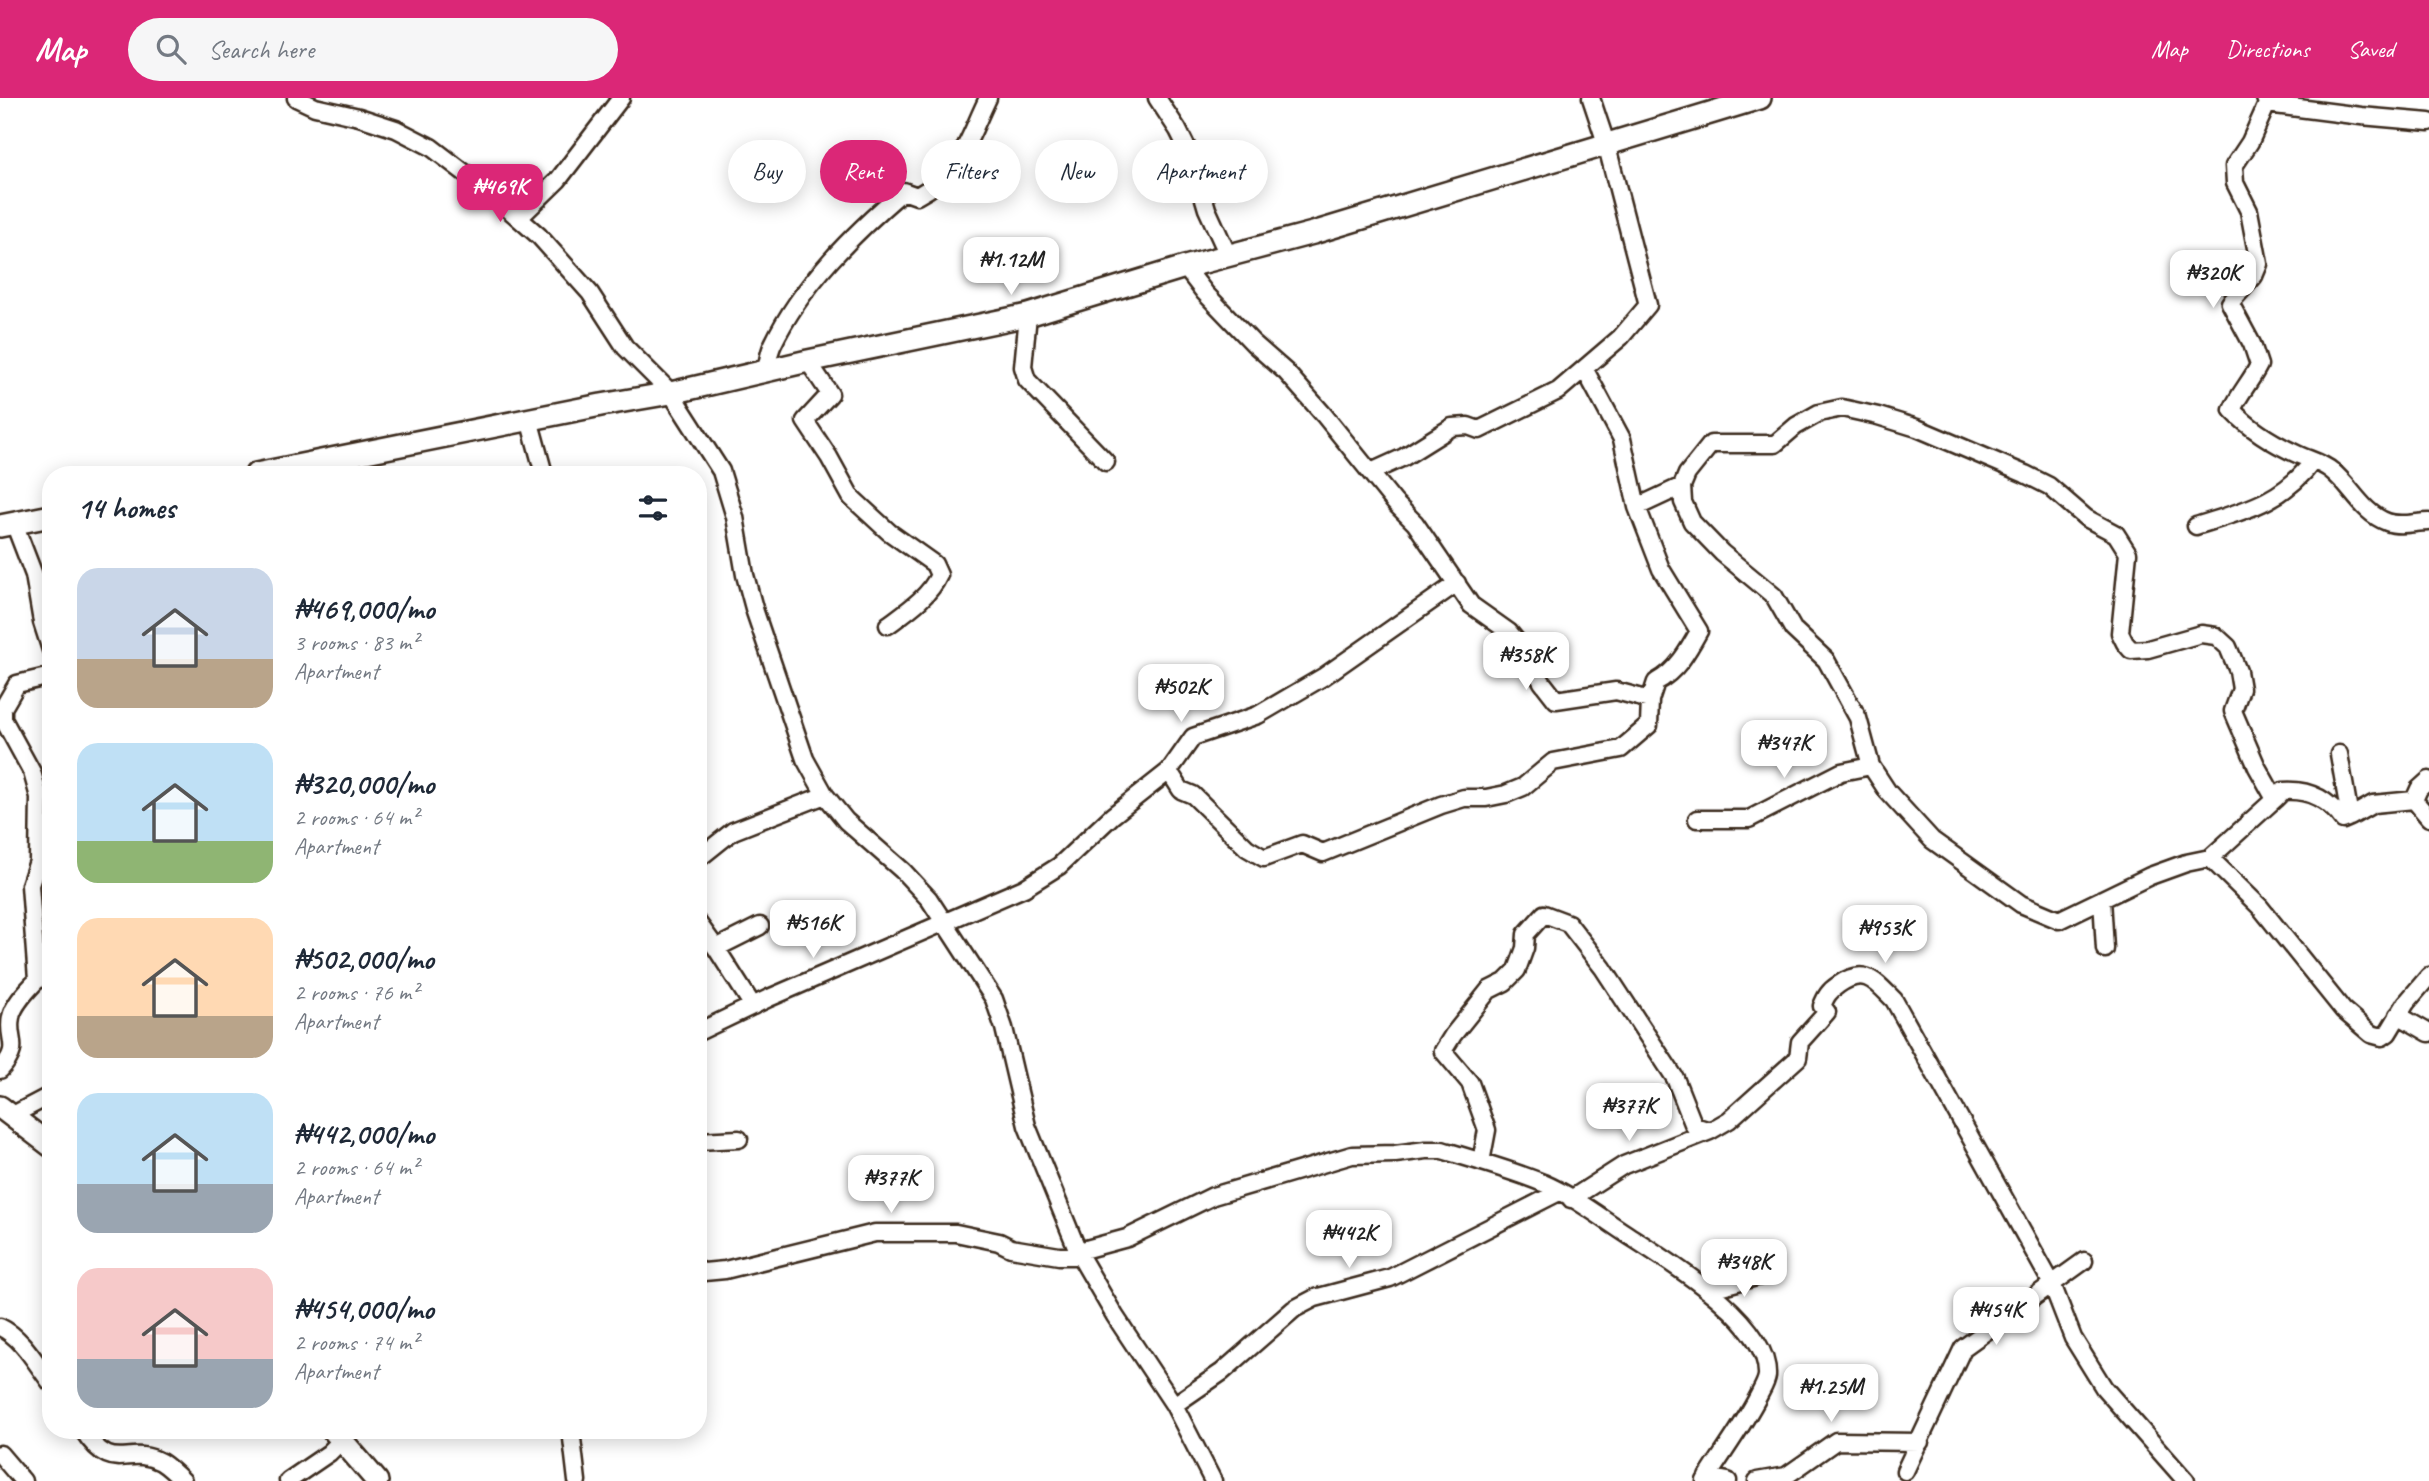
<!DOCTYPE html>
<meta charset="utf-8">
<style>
body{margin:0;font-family:Caveat,sans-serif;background:#f6f6f7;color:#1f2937;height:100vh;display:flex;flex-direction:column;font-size:26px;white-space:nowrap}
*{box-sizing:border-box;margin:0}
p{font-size:23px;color:#747a83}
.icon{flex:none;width:38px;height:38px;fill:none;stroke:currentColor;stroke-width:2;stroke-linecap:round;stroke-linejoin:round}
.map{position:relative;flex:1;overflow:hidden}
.panel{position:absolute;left:42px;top:368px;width:665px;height:973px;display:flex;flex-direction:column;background:#fff;border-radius:28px;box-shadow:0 4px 18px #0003}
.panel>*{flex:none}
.guide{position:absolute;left:728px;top:42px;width:665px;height:63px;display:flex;gap:14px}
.price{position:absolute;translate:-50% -60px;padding:0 16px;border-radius:14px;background:#fff;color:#222;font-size:23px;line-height:46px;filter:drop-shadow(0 2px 4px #0008)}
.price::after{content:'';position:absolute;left:50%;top:42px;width:21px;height:16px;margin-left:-10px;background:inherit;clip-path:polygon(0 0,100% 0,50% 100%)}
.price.active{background:#db2777;color:#fff}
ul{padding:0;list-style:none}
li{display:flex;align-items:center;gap:21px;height:175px;padding:0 35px}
li span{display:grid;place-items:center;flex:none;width:196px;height:140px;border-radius:21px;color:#555}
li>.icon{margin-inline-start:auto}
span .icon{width:84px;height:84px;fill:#fffc;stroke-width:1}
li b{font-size:30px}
h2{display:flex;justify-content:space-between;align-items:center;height:84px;padding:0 35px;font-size:30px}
.chip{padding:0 24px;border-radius:32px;background:#fff;box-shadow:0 4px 18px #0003;font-size:24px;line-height:63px}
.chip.active{background:#db2777;color:#fff}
header{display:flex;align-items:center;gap:42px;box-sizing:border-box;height:98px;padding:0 35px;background:#db2777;color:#fff}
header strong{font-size:33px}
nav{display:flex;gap:38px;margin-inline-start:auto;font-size:24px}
.search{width:490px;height:63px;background:#f6f6f7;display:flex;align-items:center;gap:18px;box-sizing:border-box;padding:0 24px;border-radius:38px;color:#747a83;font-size:26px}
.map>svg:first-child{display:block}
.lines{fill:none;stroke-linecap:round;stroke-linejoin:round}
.minor-casing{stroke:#3b2a1e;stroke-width:21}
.major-casing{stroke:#3b2a1e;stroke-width:26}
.minor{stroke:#fff;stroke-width:16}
.major{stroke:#fff;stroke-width:21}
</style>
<header>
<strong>Map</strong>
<div class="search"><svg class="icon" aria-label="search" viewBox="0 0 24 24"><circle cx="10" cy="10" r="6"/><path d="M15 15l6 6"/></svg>Search here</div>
<nav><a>Map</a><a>Directions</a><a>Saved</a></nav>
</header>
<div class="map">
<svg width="2429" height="1383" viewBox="0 0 2429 1383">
<rect width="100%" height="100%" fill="#fff"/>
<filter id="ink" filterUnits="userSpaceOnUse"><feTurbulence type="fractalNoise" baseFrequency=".0143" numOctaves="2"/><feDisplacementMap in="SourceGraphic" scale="14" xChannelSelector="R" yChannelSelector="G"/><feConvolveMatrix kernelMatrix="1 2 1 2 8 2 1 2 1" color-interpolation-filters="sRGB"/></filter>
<g filter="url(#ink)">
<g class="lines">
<!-- minor casing -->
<g class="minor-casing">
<path id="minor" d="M296 0 315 9 359 19 396 31 431 49 482 88 539 138 590 195 625 249 671 295 721 373 735 419 745 477 755 514 805 661 825 697 846 723 903 773 929 801 994 901 1004 930 1027 1028 1080 1158 1115 1218 1174 1307 1213 1383
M1157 0 1178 32 1192 60 1207 111 1228 157
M2265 0 2267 6 2250 44 2234 68 2235 85 2249 113 2259 166 2254 178 2230 205 2252 246 2259 267C2251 283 2239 296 2232 312 2251 332 2274 346 2299 357 2310 362 2323 365 2332 373 2351 388 2362 415 2387 424 2400 429 2415 424 2429 424
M2267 6 2361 18 2429 24
M520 119 558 82 621 0
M1185 169 1205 195 1253 245 1286 274 1324 317 1395 405 1415 425 1471 507 1509 534 1528 557 1542 584 1556 602 1616 593 1650 602
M1028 217 1023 269 1027 282 1106 364
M808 263 830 296 805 323 829 359 851 399 889 434 934 466 939 477C929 499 907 513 888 527
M766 272C768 264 769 254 773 246 801 187 854 135 903 93L917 98C962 74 967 43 988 0
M529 321 544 376
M1371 374 1404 359 1452 329 1468 328 1479 332 1558 293 1621 239 1648 207 1606 45 1591 0
M1637 409 1682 388
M14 425 34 477 42 524 51 552
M2196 428C2243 413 2282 405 2313 363
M1169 673 1181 692 1193 697 1247 750 1264 760 1302 746 1323 755 1441 707 1464 700H1486L1506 696 1523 689 1553 664 1621 651 1649 627 1650 602 1656 584C1677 573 1688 553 1699 533L1661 471 1637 409 1622 341 1585 272
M2429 682 2419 691 2414 702 2429 720
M2275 701 2257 669 2233 613 2241 591 2238 573 2228 549 2216 538 2201 536 2148 551 2131 552 2125 545 2120 535 2128 455 2116 436 2086 420 2049 388 2025 376 1917 330 1878 318 1842 310 1819 315 1796 328 1775 346H1711L1687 376 1682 388 1683 404 1692 424 1722 455 1774 498 1793 531 1826 562 1858 620 1871 668 1888 694 1932 742 2021 806 2059 822 2150 778 2186 765 2210 760 2275 701 2283 693C2309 691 2328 701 2343 722L2350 719 2339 656
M2350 719 2373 706 2414 702
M1697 721H1749L1841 674 1871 668
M2210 760 2260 809 2343 912 2371 936 2382 939 2388 935 2406 905 2429 878
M698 761 733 733 825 697
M2102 801 2105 851
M698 825 716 850
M753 908 716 850 760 828
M2398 917 2429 935
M698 934 769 900 1024 790 1059 768 1112 718 1169 673 1193 639 1258 617 1323 579 1457 485
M0 972C23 947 6 943 11 919 14 905 28 892 37 882L30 787 38 763 39 699 32 674 3 621V610L17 586 51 578
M11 1018 51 997
M698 1043 739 1041
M1481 1064 1487 1032 1470 985 1443 953 1453 937 1489 892 1505 884 1517 872 1525 850 1526 836 1544 816 1568 825 1603 870 1675 980 1694 1028 1710 1033 1729 1022 1798 960 1800 944 1827 914 1822 908C1826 898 1829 893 1838 887 1865 868 1875 883 1894 902L2052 1186 2073 1240 2104 1290 2186 1383
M1571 1101 1624 1067 1710 1033
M1079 1153 1127 1140 1213 1098 1352 1057 1395 1056 1426 1052H1442C1476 1062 1511 1072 1543 1085 1573 1098 1599 1118 1625 1135 1666 1162 1770 1223 1767 1278 1766 1285 1762 1291 1759 1297 1743 1328 1723 1354 1705 1383
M698 1172 704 1174 725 1172 875 1135H956L999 1144 1011 1150 1059 1158H1080
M1707 1192 1771 1175
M0 1229C22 1239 37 1267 51 1285
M1174 1307 1222 1274 1294 1211 1315 1200 1390 1180 1559 1094
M83 1332C114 1380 126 1345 161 1364 169 1369 177 1377 183 1383
M571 1332 577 1383
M0 1356 23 1383
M1905 1373 1963 1250 2084 1163
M1707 1379 1728 1383
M288 1383 329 1355 342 1342
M1757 1383 1786 1378 1836 1343 1920 1344"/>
</g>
<!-- major casing -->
<g class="major-casing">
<path id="major" d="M256 376 601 307 671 295 808 263 1028 217 1185 169 1313 135 1760 0
M0 428 51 418
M0 1009 51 1048
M333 1332 377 1383"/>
</g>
<!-- minor -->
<use href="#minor" class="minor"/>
<!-- major -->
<use href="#major" class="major"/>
</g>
</g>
</svg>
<b class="price active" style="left:500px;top:126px">₦469K</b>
<b class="price" style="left:1011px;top:199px">₦1.12M</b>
<b class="price" style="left:2213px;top:212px">₦320K</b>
<b class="price" style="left:1526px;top:594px">₦358K</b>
<b class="price" style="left:1181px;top:626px">₦502K</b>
<b class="price" style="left:1784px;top:682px">₦347K</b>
<b class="price" style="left:813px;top:862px">₦516K</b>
<b class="price" style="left:1885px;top:867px">₦953K</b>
<b class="price" style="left:1629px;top:1045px">₦377K</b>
<b class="price" style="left:891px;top:1117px">₦377K</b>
<b class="price" style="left:1349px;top:1172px">₦442K</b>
<b class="price" style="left:1744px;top:1201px">₦348K</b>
<b class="price" style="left:1996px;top:1249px">₦454K</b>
<b class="price" style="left:1831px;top:1326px">₦1.25M</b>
<div class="guide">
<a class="chip">Buy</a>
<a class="chip active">Rent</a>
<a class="chip">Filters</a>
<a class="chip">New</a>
<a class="chip">Apartment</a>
</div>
<section class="panel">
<h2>14 homes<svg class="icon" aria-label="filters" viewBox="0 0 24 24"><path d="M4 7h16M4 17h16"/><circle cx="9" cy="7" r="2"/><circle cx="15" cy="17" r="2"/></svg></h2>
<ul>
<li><span style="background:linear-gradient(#c9d6e8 65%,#b9a48a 0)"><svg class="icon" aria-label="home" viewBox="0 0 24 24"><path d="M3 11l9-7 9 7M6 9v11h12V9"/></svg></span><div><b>₦469,000/mo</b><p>3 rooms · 83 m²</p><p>Apartment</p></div></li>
<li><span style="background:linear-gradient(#bfe0f5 70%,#8fb573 0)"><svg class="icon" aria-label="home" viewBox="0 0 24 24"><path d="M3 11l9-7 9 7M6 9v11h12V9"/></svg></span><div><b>₦320,000/mo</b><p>2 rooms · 64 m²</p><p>Apartment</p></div></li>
<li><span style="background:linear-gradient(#ffd9b3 70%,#b9a48a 0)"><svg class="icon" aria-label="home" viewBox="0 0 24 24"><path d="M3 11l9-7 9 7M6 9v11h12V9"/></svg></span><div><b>₦502,000/mo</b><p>2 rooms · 76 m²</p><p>Apartment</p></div></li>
<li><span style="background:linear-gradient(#bfe0f5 65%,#9aa5b1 0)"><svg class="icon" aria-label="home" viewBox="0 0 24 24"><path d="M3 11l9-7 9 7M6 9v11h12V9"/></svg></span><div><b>₦442,000/mo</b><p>2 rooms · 64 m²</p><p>Apartment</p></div></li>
<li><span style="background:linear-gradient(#f6c9c9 65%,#9aa5b1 0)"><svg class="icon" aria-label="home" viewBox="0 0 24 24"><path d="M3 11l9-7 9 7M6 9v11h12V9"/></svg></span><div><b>₦454,000/mo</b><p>2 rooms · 74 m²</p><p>Apartment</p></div></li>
</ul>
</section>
</div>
